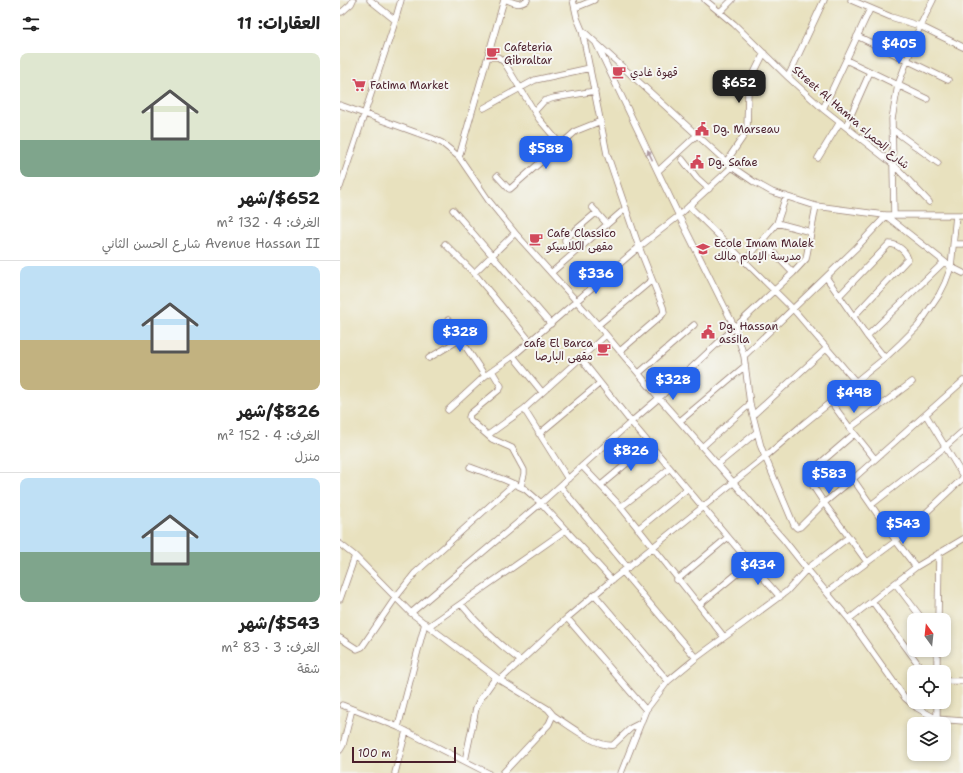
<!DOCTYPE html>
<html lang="ar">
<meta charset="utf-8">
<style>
body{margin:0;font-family:"Shantell Sans","Playpen Sans Arabic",sans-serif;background:#f2f2f2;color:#222;direction:rtl;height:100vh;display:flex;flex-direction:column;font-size:15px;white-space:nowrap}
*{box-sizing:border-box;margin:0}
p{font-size:13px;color:#767676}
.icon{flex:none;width:22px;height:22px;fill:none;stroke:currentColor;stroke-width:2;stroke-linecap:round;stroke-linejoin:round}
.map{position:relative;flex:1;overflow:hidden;direction:ltr}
.sheet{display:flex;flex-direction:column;background:#fff;width:340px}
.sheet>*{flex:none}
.needle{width:26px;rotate:345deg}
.fabs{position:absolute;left:567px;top:613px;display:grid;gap:8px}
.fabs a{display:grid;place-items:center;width:44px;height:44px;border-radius:8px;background:#fff;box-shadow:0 2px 6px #0003;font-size:20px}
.scale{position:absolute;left:12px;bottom:10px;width:104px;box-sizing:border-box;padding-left:4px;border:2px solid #4a1f2b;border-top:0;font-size:11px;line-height:14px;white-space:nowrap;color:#4a1f2b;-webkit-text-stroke:3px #f6f6f2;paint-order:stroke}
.price{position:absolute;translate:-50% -34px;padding:0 9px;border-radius:8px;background:#2563eb;color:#fff;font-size:13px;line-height:26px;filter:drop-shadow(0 1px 2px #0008)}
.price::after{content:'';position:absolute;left:50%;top:24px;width:12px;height:9px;margin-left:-6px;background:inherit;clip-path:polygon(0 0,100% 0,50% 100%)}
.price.selected{background:#222;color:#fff}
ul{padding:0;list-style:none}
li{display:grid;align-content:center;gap:8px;height:212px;padding:0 20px}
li+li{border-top:1px solid #e0e0e0}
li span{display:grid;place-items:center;height:124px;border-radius:8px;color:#555}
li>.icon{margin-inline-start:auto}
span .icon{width:72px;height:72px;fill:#fffc;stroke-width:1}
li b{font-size:17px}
h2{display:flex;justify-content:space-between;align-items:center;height:48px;padding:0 20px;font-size:17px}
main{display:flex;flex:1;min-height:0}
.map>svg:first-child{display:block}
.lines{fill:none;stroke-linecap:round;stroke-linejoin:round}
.street-casing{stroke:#998074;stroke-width:7}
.street{stroke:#fff;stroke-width:5.5}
.oneway{fill:#ae9aa0}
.labels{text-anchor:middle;stroke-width:4;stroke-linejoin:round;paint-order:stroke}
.poi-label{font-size:11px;fill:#4a1f2b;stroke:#f6f6f2;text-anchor:start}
.street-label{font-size:11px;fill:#4a1f2b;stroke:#f6f6f2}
</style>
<main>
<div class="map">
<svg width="623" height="773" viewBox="0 0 623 773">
<rect width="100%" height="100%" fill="#f6f6f2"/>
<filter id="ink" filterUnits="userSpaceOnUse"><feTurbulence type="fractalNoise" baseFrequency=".025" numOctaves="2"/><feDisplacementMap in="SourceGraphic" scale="8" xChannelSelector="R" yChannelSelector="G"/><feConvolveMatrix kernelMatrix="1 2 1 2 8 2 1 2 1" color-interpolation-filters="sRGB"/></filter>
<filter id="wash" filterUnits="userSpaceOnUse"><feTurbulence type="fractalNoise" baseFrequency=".012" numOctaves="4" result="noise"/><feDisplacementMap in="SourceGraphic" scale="16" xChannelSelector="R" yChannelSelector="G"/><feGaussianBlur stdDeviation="0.9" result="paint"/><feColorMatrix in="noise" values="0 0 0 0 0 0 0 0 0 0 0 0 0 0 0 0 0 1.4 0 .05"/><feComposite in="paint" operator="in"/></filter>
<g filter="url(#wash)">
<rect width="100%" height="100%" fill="#e8e1be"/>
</g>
<g filter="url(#ink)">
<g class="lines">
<!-- street casing -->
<g class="street-casing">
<path id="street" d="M30 0 55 20
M167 0C175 3 180 6 187 0
M233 0 237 18 242 30 392 167 414 182 432 192 476 206 544 215H623
M365 0 394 24 448 77 483 109 553 164 589 202
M511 0 551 17 580 26 623 47
M235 8 254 0
M0 12H2L11 4 13 0
M380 12 392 0
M242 30 267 154 299 247 323 307 324 312 322 315 280 351
M517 36 608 80
M256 43 339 216 395 328 404 356 410 404 421 447 454 525 457 528 460 527 484 503 513 479 623 381
M148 57H158L164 62 199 119 221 145
M506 60 587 99
M448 77 484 0
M0 105 91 138 102 143 119 157 149 201 175 233 258 325 319 398 444 540 467 569 509 619 565 698 577 708 597 719 623 721
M144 108 195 80 250 68
M483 109 530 9
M195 111 204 101 214 98 255 91
M506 126 530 72
M552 129 598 163
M119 157 164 0
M478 158 500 122
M342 159 357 178 369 189
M386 162 405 134 407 129 408 92 410 81 424 53
M318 171 357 135
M157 176 169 189H170L236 131 261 121
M0 187 53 28 61 0
M349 206 453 309 516 382
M252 207 267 224
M113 210 211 324
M545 215 611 267 623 273
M554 215 552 119 558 85 580 26 593 0
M437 223 471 232
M422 241 453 273
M105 244 134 273 190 341
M614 244H623
M234 253 225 241V239L257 212
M405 261 437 223 446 196
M134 273 175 233
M211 273 286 208
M486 277 527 336 545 358
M500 295 549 244C557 244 566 251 568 259L565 262 514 316
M108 320 145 376
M258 325 312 280
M527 336 604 262
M173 356 202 392
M404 356 516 248 546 216
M89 358 121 339
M241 359 291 422 410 563 359 605 281 507 242 466
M152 371 161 386 160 389 130 414 129 417 130 420 152 439 172 448 184 470V474L181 486
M299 373 354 325
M491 402 510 428
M184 409 228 479
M108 410 145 376 173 356 299 247 336 218 392 167
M413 415 487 348
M586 415 623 476
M340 421 405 366
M199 434 260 383
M514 434 471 471 468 476 469 480 484 503 527 562
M148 435 184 409 266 335
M362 447 410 404
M535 459 510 428 572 382
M378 464 417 432
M130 467 165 480 185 489 201 503 272 580
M513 479 556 541 576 567
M261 485 310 444
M220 486 288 568
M531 505 605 447 623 431
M281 507 330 468
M298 529 347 489
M0 544 15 556 71 613 160 680 208 709 213 715 209 724 163 773
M410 563 440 597
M283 572 356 658
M337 580 388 537
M555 583 583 620
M487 592 556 541 623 478
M255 595 328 681
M0 599 15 556
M532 601 584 672
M121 604C139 626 158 644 181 661
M359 605 384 637
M71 613 201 503 291 422 319 398 453 273 466 259 476 206
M227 618 306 710
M509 619 576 567 623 539
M598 620 599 553
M89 626 226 530
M0 638 17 649 22 647 56 597 75 573 174 484
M597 672V650
M160 680 227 618 272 580 425 457 461 426 545 358 561 343 578 326 599 295 605 283 611 267 616 215
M604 681H623
M597 702V719
M2 705 58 727 148 773
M213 715C227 724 257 748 273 745L291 728 301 723
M58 727 85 623
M0 750 3 745 12 709
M125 761 136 708 139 701 156 677
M55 773 66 731
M281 773 306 710 328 681 356 658 447 591 467 569 509 537"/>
</g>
<!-- street -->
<use href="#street" class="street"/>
</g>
<!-- one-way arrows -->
<defs><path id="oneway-solid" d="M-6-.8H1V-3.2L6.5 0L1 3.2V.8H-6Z"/></defs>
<use class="oneway" href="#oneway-solid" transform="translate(310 155) rotate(-115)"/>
</g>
<!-- icons -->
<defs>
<g id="cafe-bare" transform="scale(1.08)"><path d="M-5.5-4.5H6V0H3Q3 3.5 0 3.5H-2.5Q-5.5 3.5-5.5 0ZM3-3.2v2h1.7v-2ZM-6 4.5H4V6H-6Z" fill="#d1495b" stroke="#f6f6f2" stroke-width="2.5" paint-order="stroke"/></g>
<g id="supermarket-bare" transform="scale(1.08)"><path d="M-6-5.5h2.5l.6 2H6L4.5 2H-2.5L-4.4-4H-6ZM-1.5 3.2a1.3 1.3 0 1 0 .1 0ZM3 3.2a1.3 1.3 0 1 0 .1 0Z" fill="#d1495b" stroke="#f6f6f2" stroke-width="2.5" paint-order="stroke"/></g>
<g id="civic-bare" transform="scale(1.08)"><path d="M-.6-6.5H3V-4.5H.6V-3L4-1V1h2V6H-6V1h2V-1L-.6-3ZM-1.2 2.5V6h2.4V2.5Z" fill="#d1495b" stroke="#f6f6f2" stroke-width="2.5" paint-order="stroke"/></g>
<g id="school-bare" transform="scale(1.08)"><path d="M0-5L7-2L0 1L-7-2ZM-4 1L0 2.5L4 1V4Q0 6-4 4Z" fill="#d1495b" stroke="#f6f6f2" stroke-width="2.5" paint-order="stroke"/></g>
</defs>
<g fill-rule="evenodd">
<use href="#cafe-bare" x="153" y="53"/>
<use href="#cafe-bare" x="279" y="72"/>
<use href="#supermarket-bare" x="19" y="85"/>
<use href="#civic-bare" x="362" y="129"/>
<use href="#civic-bare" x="357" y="162"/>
<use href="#cafe-bare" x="196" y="239"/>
<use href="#school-bare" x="363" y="249"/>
<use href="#civic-bare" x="368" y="332"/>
<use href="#cafe-bare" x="264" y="349"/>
</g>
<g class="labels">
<!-- poi labels -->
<g class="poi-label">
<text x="164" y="51">Cafeteria<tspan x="164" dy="13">Gibraltar</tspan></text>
<text x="290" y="76">قهوة غادي</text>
<text x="30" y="89">Fatima Market</text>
<text x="373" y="133">Dg. Marseau</text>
<text x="368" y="166">Dg. Safae</text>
<text x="207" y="237">Cafe Classico<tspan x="207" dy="13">مقهى الكلاسيكو</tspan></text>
<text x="374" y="247">Ecole Imam Malek<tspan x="374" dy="13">مدرسة الإمام مالك</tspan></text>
<text x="379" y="330">Dg. Hassan<tspan x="379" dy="13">assila</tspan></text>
<text x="253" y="347" text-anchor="end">cafe El Barca<tspan x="253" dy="13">مقهى البارصا</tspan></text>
</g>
<!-- street labels -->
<g class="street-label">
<text transform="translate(511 117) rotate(41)" y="4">Street Al Hamra شارع الحمراء</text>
</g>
</g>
</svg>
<div class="fabs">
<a><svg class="needle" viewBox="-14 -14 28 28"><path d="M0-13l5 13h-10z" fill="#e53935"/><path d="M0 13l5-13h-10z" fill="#767676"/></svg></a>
<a><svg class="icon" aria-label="locate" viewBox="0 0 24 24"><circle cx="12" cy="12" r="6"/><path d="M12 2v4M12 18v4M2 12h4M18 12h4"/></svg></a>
<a><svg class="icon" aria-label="layers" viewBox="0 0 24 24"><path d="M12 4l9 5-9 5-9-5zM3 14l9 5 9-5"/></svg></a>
</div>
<div class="scale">100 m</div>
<b class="price" style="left:559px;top:65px">$405</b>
<b class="price selected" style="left:399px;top:104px">$652</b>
<b class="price" style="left:206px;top:170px">$588</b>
<b class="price" style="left:256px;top:295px">$336</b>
<b class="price" style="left:120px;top:353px">$328</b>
<b class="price" style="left:333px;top:401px">$328</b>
<b class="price" style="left:514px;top:414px">$498</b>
<b class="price" style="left:291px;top:472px">$826</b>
<b class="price" style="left:489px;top:495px">$583</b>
<b class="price" style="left:563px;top:545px">$543</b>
<b class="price" style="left:418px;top:586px">$434</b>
</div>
<section class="sheet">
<h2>العقارات: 11<svg class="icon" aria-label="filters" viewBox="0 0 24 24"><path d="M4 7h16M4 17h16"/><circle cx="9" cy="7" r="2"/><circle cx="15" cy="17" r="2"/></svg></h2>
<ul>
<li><span style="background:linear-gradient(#dfe7d0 70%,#7fa58c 0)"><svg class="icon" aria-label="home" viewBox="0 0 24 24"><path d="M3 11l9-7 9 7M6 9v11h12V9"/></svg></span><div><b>$652/شهر</b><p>الغرف: 4 · 132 m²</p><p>Avenue Hassan II شارع الحسن الثاني</p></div></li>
<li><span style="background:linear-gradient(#bfe0f5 60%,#c2b280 0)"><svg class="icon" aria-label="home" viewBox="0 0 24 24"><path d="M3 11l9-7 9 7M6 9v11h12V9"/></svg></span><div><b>$826/شهر</b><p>الغرف: 4 · 152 m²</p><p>منزل</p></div></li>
<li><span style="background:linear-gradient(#bfe0f5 60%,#7fa58c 0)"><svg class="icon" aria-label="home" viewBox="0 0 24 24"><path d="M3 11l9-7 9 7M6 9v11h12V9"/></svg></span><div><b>$543/شهر</b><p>الغرف: 3 · 83 m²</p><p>شقة</p></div></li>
</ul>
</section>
</main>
